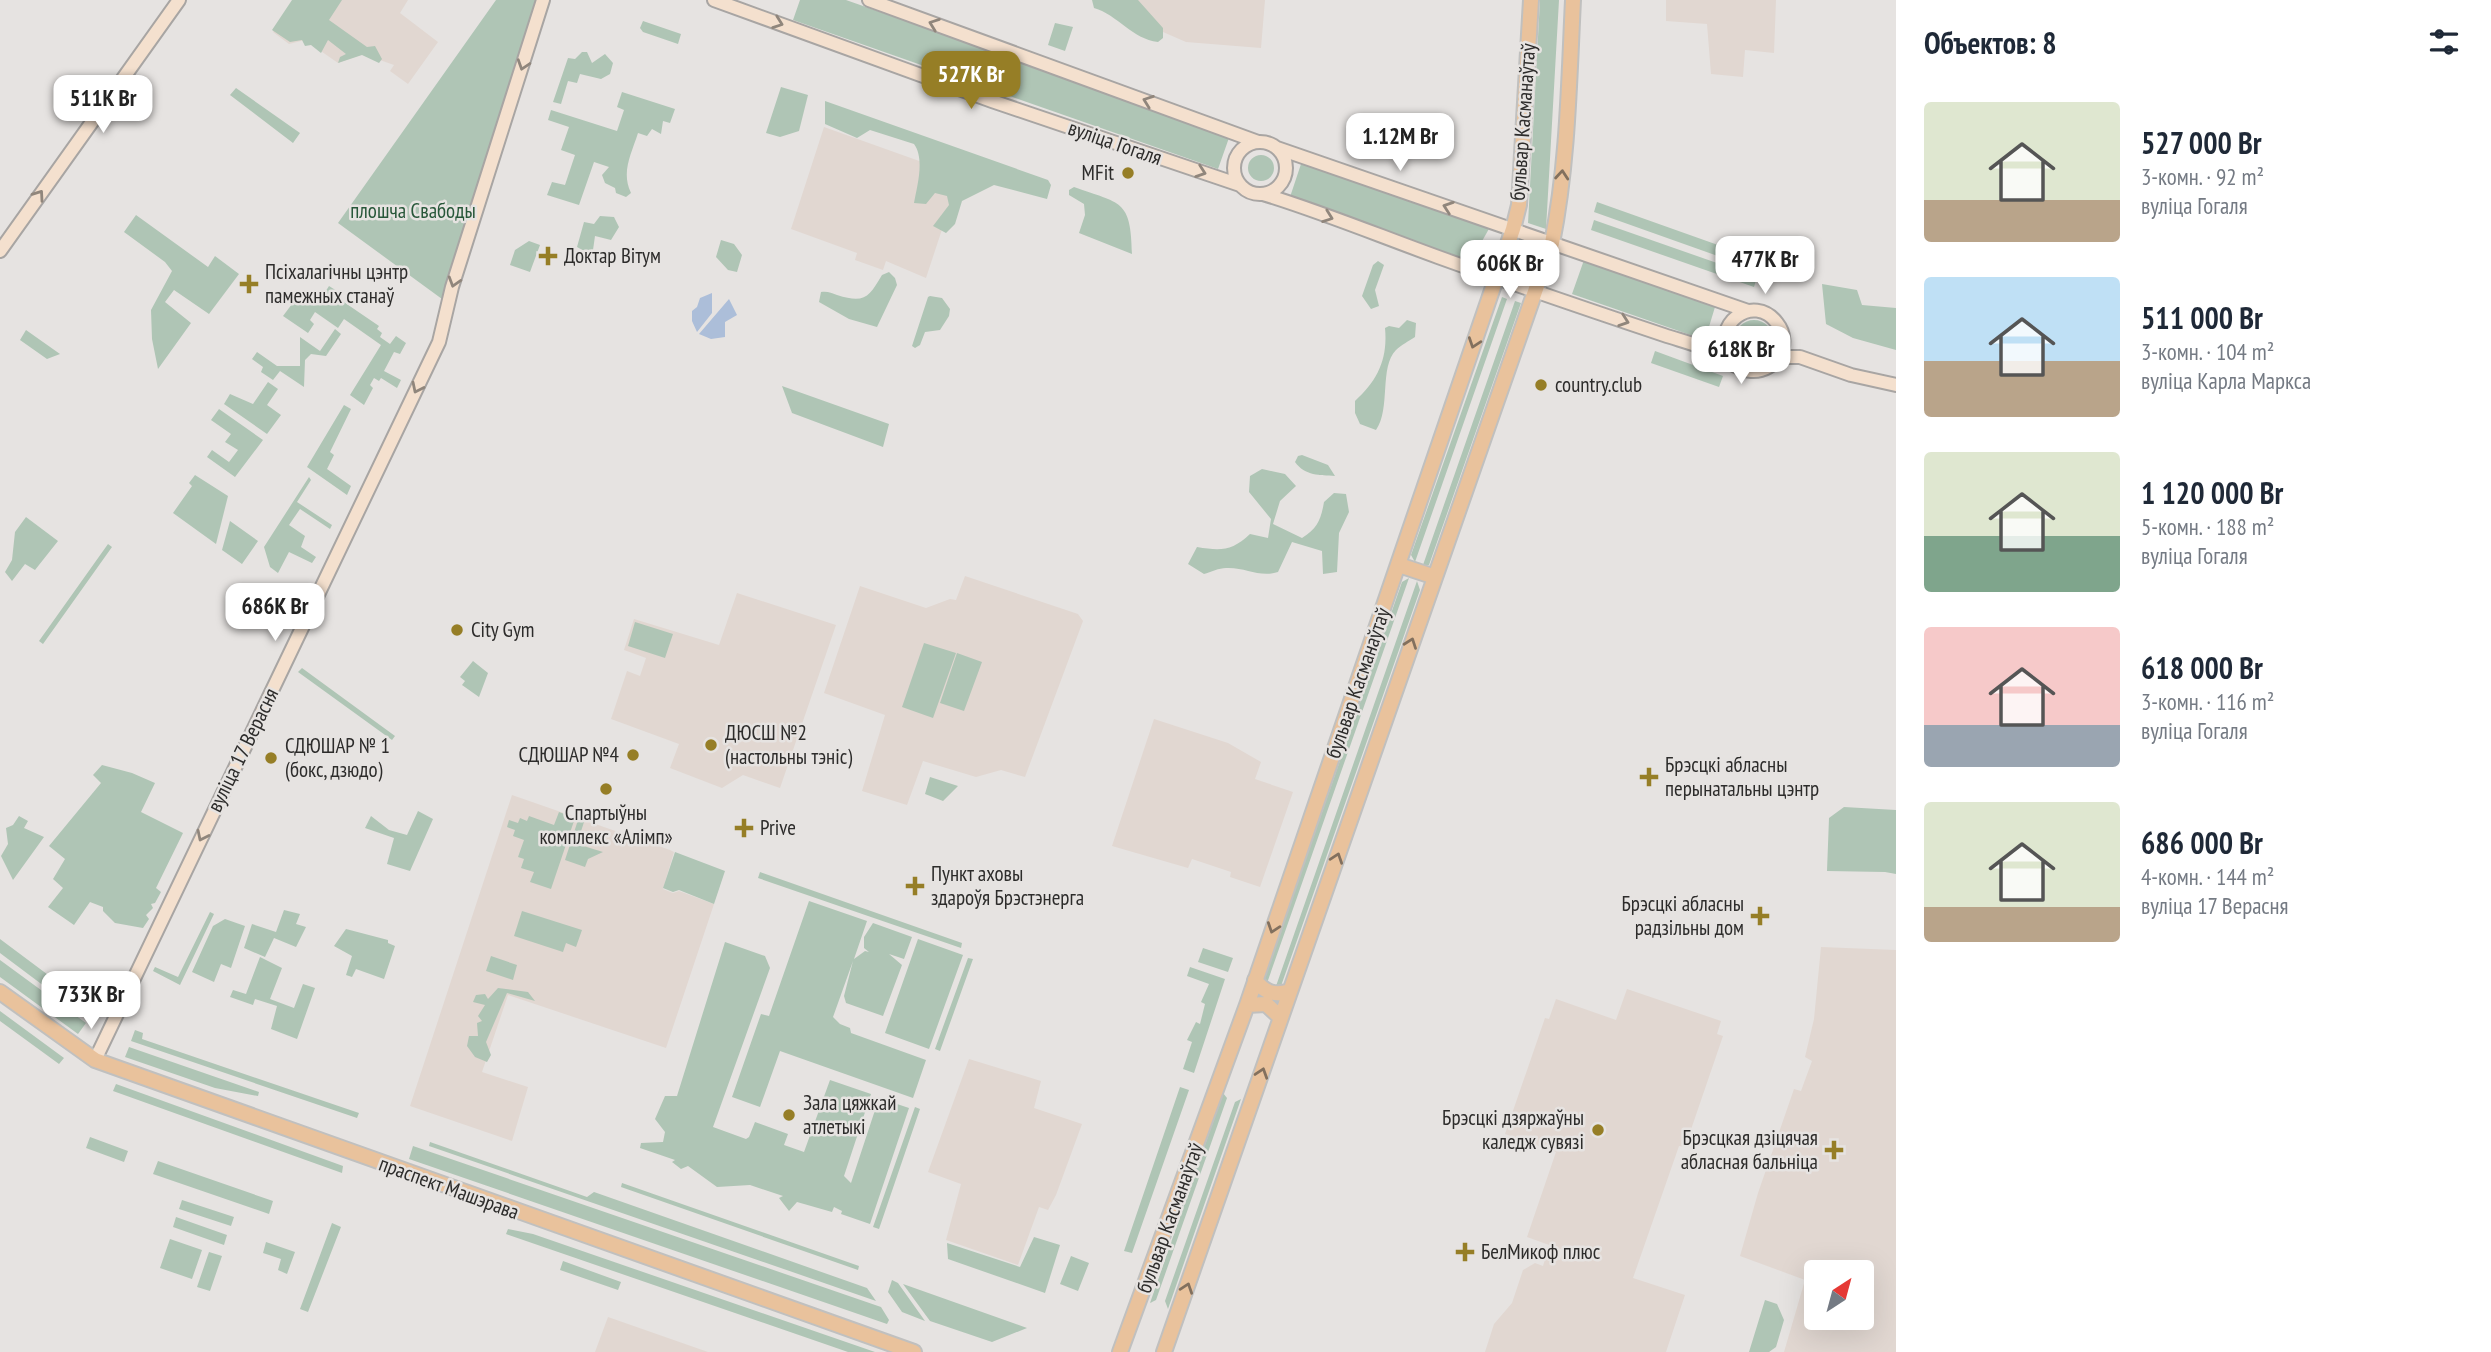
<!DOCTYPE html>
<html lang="ru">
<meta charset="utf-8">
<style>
body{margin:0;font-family:"PT Sans Narrow",sans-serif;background:#f2f2f3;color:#1f2937;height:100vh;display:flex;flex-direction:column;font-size:26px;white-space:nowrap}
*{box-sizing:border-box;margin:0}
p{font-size:23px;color:#747a83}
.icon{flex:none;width:38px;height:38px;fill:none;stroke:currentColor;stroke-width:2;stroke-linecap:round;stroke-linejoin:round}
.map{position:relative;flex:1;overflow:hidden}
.drawer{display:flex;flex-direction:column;background:#fff;width:595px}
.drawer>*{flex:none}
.needle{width:46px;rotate:36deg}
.buttons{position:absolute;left:1804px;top:1260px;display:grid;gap:14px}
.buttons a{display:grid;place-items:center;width:70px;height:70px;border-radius:7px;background:#fff;box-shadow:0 7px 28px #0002;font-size:35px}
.price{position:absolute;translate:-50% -60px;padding:0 16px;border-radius:14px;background:#fff;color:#222;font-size:23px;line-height:46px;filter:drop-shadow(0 2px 4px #0008)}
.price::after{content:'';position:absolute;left:50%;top:42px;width:21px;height:16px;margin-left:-10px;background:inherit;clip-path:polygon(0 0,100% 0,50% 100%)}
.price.on{background:#967e26;color:#fff}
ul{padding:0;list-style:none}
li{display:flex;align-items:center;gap:21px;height:175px;padding:0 28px}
li span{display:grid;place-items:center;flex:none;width:196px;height:140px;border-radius:7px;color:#555}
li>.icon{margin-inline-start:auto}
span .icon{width:84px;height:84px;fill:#fffc;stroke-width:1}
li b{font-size:30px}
h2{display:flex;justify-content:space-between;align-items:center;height:84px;padding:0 28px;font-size:30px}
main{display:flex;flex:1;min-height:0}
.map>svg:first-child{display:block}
.built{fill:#e1d7d1;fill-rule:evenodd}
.green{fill:#afc5b5}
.water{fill:#acbed9}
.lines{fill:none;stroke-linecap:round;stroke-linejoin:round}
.secondary-casing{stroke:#a8a5a3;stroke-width:16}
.primary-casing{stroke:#c0c0bf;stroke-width:18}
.secondary{stroke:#f4e0ce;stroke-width:12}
.primary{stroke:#e9c29c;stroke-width:14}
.oneway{stroke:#90867c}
.oneway2{stroke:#82705e}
.poi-dot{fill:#967e26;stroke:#e6e3e1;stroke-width:2.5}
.labels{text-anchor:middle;stroke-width:5;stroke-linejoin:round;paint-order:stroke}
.street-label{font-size:21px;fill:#2d2c2b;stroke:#e6e3e1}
.poi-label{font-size:21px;fill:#2d2c2b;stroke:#e6e3e1;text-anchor:start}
.park-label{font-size:21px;fill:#275739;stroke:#e6e3e1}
</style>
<main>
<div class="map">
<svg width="1896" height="1352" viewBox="0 0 1896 1352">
<rect width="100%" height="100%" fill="#e6e3e1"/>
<!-- built -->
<path class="built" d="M296 0H408L400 13 438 42 408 84 390 71 394 65 363 54 338 63 305 40 289 44 273 32Z
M1131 0H1265L1261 48 1186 42 1163 32Z
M1666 0H1776L1774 53 1745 50 1743 77 1711 74 1707 24 1666 21Z
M824 127 922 162 955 190 926 278 886 261 883 270 855 260 857 253 791 229Z
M965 576 1078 614 1083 621 1025 777 1001 770 976 777 923 761 907 805 862 791 885 715 824 693 860 586 926 608 950 599 956 600Z
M737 593 836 625 780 788 743 775 722 788 670 768 679 744 611 719 627 671 640 676 646 658 624 650 634 619 719 645Z
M1154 719 1228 743 1261 762 1255 779 1293 792 1260 887 1230 877 1231 872 1192 859 1188 868 1112 846Z
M512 795 670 850 674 852 663 889 673 893 679 891 714 904 666 1048 508 995 482 1072 528 1087 512 1141 410 1106Z
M1821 947 1896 950V1352H1784L1805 1280 1740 1256 1758 1193 1794 1089 1801 1091 1812 1061 1805 1057 1814 1019ZM1816 1272H1862V1318H1816Z
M1627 989 1721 1021 1717 1034 1723 1036 1685 1147 1679 1146 1633 1278 1685 1295 1666 1352H1485L1494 1324 1512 1303 1523 1270 1535 1263 1543 1266 1546 1256 1560 1260 1563 1250 1527 1237 1556 1152 1505 1134 1545 1018 1549 1019 1556 999 1616 1020Z
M969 1059 1041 1081 1034 1108 1082 1124 1056 1195 1048 1210 1039 1207 1018 1265 946 1240 961 1184 928 1172Z
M608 1317 708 1352H595Z"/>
<!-- green -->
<path class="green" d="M292 0H342L329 20 367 47 375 46 382 59 379 63 362 55 338 63 340 57 346 54 328 40 321 53 311 45 305 46 302 40 290 42 272 30Z
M496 0H536L442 299 338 223Z
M800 0H846L1230 135 1218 169 793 20Z
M1092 0H1138L1163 28V38L1158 42C1132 39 1118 15 1094 8Z
M1540 0H1559L1546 229 1528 223Z
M643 21 681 34 678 44 643 32 640 28Z
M1055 23 1073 27 1065 51 1048 45Z
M582 52H587L592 63 605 54 613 63 610 74 601 79 580 74 577 83 568 81 561 104 553 102 568 58 575 59Z
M781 87 808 95 799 131 780 137 766 133Z
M236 88 300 133 293 143 230 95Z
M622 92 675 109 670 123 663 121 661 134 652 129 647 136 638 133C631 155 621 172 631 193L626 197 616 193 615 188 605 183 602 175 609 167 594 162 579 205 547 195 552 182 565 185 575 155 561 150 569 127 548 120 551 110 617 131 624 110 617 107Z
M825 101 1048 180 1051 185 1047 199 994 185 962 201 955 224 946 233 933 226 949 205 947 196 935 193 926 204 914 203C917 186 925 159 914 144L870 130 857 138 825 124Z
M1248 168a13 13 0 1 1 26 0a13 13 0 1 1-26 0Z
M1302 161 1490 227 1481 243 1477 263 1290 197Z
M1074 187C1121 204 1131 199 1132 254L1079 233 1085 215 1084 204 1069 195V190Z
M1597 202 1763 261 1760 271 1594 212Z
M136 215 208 267 215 256 239 274 209 314 174 290 165 302 191 323 158 369 152 339 151 310 172 271 165 262 124 232Z
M600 216 614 217 619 227 611 240 595 236 593 250 588 253 577 247 584 222 594 224Z
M1594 220 1757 277 1754 287 1591 230Z
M721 240 734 244 742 255 737 272 728 270 716 257Z
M529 241 540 245 530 272 510 265 515 250Z
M1522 243 1533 245 1539 254 1533 274 1528 279H1521L1511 272C1510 263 1514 249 1522 243Z
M1584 260 1715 307 1705 340 1572 294Z
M1378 261 1384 265 1375 290 1379 306 1371 309 1362 296 1373 265Z
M889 272 895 278 897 285 877 327 849 319 819 302 821 292C828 291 831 293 837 295 865 304 869 297 882 275Z
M1822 284 1857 290 1862 305 1896 308V350L1853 338 1826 324Z
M329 286 337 291 335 296 379 326 377 329 382 333 380 337 390 344 396 336 406 343 400 354 394 352 384 371 401 380 397 388 381 378 379 381 374 378 370 385 373 388 364 405 350 395 381 345 344 319 338 328 315 312 310 320 314 324 308 333 283 316 301 292 311 299 316 293 322 297Z
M930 296 942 298 950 309 949 316 940 330 925 332 920 345 915 348 912 346 928 297Z
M1502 297 1507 299 1415 562 1411 555Z
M1515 301 1521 303 1429 565H1423Z
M1735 339a19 19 0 1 1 38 0a19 19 0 1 1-38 0Z
M1407 320 1416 323 1415 337C1409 341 1401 345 1396 350 1379 367 1391 409 1376 430L1360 424 1355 413V401C1377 381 1388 360 1385 328L1389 326 1399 328Z
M335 329 341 334 326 356 311 354 305 360 304 387 280 371 273 380 261 372 263 367 252 359 257 352 277 366H300V337L320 351Z
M26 330 60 354 47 359 20 340Z
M1655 351 1723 376 1719 387 1651 363Z
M268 382 278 389 267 405 281 415 267 434 224 404 230 394 253 404Z
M782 386 889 424 883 447 792 413Z
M344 405 351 409 330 452 334 455 327 469 351 486 347 495 307 467Z
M219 409 263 440 235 477 207 457 212 450 229 462 238 450 225 442 231 434 211 420Z
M1302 455 1328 465 1335 476C1320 475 1305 476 1295 462L1298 456Z
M1262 469 1285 474 1296 486 1280 501 1273 524 1302 538C1318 528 1321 519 1324 502L1334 493 1346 494 1349 512 1339 533 1337 572 1323 574 1322 551 1292 542 1278 572C1259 578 1246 567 1226 568 1219 568 1211 572 1204 574L1188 564 1197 547C1221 551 1232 551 1250 534L1268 538 1271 519 1249 492 1250 476Z
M195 475 228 496 216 544 173 513 192 486 189 483Z
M309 477 311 480 297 502 332 525 330 529 300 509 289 525 305 536 301 547 316 557 312 563 289 552 278 573 270 567 264 547Z
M26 517 58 541 35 570 25 564 12 581 5 572 12 560 15 532Z
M230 521 258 541 242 564 222 550Z
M108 544 112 547 43 644 39 641Z
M1409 578 1266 986 1264 979 1402 582Z
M1417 581 1420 590 1281 986 1275 989Z
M635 622 673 634 665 658 628 646Z
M924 643 956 653 933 718 902 707Z
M957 653 982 662 964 711 940 703Z
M473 661 488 673 479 697 462 685 465 681 460 677Z
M302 668 395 736 392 740 298 672Z
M102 765 132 773 155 783 141 812 183 833 156 888 161 892 155 903 151 904 153 908 146 915 149 919 143 928 115 923 103 911V907L90 902 74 925 48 907 63 888 53 879 65 859 49 846 101 783 93 775Z
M930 777 958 786 943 801 925 794Z
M1844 807 1896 810V874L1885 872 1827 871 1829 818Z
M418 811 433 819 410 871 387 864 394 838 365 828 371 816 389 830 407 835Z
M559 812 575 818 551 889 530 882 534 872 521 868 524 859 518 857 524 840 513 836 515 830 507 827 509 820 518 823 520 818 527 821 529 816 554 825Z
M19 816 28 821 24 828 44 837 13 880 1 856 8 844 6 828 13 825Z
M578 820 584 822 577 844 603 852 588 859 585 867 565 860Z
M675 852 725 871 714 904 679 890 673 892 663 888Z
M760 872 962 943 961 948 758 878Z
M809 901 867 921 854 959 865 951 869 952 864 948V937L873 923 912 937 904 959 889 954 902 965 883 1016 846 1003 844 996 853 961 833 1017 840 1024 850 1028 851 1033 926 1060 913 1098 780 1051 760 1107 732 1097 761 1014 769 1016Z
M284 910 300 914 296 924 306 927 296 947 274 938 265 957 244 948 252 924 276 932Z
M522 911 582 930 576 947 566 943 563 952 514 936Z
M210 912 214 914 180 985 153 971 155 967 178 977Z
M225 919 245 926 231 968 221 964 214 982 192 972 213 926Z
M346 929 388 940V943L395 946 384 979 356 969 352 977 346 975 352 956 334 946Z
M0 939 95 1010 88 1019 0 953Z
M918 939 963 955 929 1049 885 1033Z
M725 942 765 956 770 968 713 1127 746 1139 749 1137 755 1122 788 1134 784 1145 804 1152 830 1080 871 1094 844 1176 851 1183 879 1098 909 1108 870 1224 841 1214 842 1211 834 1207 832 1212 797 1202 789 1211 779 1198 783 1196 750 1185 717 1187 688 1166 681 1169 672 1162 675 1160 640 1148 641 1143 663 1142 665 1132 655 1119 665 1096H677Z
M1203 948 1233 958 1228 972 1198 962Z
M491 956 517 965 513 980 486 971Z
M260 957 282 968 270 999 294 1008 303 984 315 988 297 1039 271 1029 277 1006 255 999 253 1005 230 997 233 990 246 994Z
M968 958 973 959 940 1051 935 1049Z
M0 960 86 1023 78 1034 0 977Z
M1190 967 1225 979 1194 1073 1183 1069 1192 1042 1187 1040 1196 1022 1200 1024 1205 1004 1201 1002 1209 984 1187 976Z
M498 988 528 992 535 1001 507 993 486 1042 491 1055 487 1062 475 1057 467 1046 469 1036H478L477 1023 482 1021 478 1016 485 1005 473 1002 476 995 485 994 488 999Z
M0 1011 64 1058 59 1064 0 1021Z
M135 1030 143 1033 142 1039 359 1113 357 1118 131 1041Z
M129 1047 259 1092 258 1096 215 1088 125 1057Z
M116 1084 343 1166 342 1173 113 1091Z
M1180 1087 1189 1090 1132 1253 1124 1251Z
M1223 1093 1227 1098 1156 1300 1150 1303Z
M1241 1099 1168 1309 1165 1301 1235 1102Z
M915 1107 920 1109 879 1229 873 1227Z
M90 1137 128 1151 124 1162 86 1148Z
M430 1142 587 1197 594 1192 867 1288 876 1301 429 1146Z
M413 1146 881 1307 889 1320 887 1324 409 1159Z
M158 1161 273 1201 269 1214 153 1174Z
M622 1183 859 1266 858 1270 621 1187Z
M182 1200 234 1217 231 1226 179 1209Z
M176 1217 227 1235 224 1245 173 1227Z
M332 1223 341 1227 308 1312 300 1309Z
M508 1229 533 1234 875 1352H848L506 1234Z
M1034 1237 1060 1245 1045 1293 948 1259 947 1243 1020 1267Z
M170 1239 202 1250 192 1279 160 1268Z
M266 1242 295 1252 287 1274 278 1270 281 1259 263 1253Z
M209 1252 222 1256 210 1291 197 1287Z
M1071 1256 1089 1263 1078 1291 1060 1284Z
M563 1261 621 1282 618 1290 560 1270Z
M892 1280 898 1283 925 1321 902 1312 888 1292Z
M903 1284 1027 1328 992 1342 930 1321Z
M1765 1300 1777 1304 1784 1320 1776 1347 1769 1352H1749Z"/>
<!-- water -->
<path class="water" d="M712 293V313L697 332 692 321V311L697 307 700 298Z
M729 299 737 315 725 322V337L711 339 699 334Z"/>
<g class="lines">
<!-- secondary casing -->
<g class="secondary-casing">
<path id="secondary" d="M714 0 992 101 1240 185
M869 0 1258 142
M1234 168a26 26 0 1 1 52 0a26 26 0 1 1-52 0Z
M1277 148 1748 311
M1263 194C1322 212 1380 236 1438 257 1513 284 1589 310 1664 335 1679 340 1695 344 1709 350 1723 356 1736 370 1751 371 1777 373 1793 343 1777 323 1754 292 1709 324 1730 360
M0 251 179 0
M1779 357H1800L1851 375 1896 385
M95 1060 439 342 452 287 543 0"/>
</g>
<!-- primary casing -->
<g class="primary-casing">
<path id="primary" d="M1399 565 1435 577
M1255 980C1265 993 1275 996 1290 991
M0 992 95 1060 914 1352
M1247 1005 1266 1004 1280 1017
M1120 1352 1247 1005 1513 229 1519 205 1531 0
M1164 1352 1552 243C1568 163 1569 81 1573 0"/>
</g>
<!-- secondary -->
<use href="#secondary" class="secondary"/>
<!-- primary -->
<use href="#primary" class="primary"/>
</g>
<!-- one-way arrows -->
<defs><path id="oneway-chevron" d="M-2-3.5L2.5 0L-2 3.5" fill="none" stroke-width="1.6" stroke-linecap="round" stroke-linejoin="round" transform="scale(1.75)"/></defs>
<g class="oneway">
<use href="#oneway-chevron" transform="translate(778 23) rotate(20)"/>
<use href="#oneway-chevron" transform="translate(934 24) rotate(-160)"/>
<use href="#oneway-chevron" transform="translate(523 65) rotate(108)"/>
<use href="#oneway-chevron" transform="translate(1148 101) rotate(-160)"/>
<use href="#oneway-chevron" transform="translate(1201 172) rotate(19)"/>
<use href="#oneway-chevron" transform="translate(39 195) rotate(-55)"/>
<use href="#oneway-chevron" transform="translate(1448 207) rotate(-161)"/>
<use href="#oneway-chevron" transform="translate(1328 217) rotate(20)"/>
<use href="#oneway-chevron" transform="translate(454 282) rotate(107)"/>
<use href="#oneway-chevron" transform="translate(1624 321) rotate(19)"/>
<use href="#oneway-chevron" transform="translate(417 388) rotate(116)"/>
<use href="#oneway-chevron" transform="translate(202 836) rotate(116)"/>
</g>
<g class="oneway2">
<use href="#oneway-chevron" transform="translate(1562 175) rotate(-85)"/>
<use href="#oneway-chevron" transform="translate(1474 343) rotate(109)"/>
<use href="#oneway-chevron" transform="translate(1411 643) rotate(-70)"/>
<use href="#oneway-chevron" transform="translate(1337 858) rotate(-71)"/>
<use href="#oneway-chevron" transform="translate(1273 928) rotate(109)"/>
<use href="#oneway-chevron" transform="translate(1262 1073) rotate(-72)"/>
<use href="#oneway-chevron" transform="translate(1187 1288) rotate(-71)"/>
</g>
<!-- markers -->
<g class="poi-dot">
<circle cx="1128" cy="173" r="7"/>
<path d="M544.5 245.5h7v7h7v7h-7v7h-7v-7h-7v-7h7z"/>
<path d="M245.5 273.5h7v7h7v7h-7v7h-7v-7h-7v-7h7z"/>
<circle cx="1541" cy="385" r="7"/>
<circle cx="457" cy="630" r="7"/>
<circle cx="711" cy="745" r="7"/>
<circle cx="633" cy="755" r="7"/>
<circle cx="271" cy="758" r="7"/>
<path d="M1645.5 766.5h7v7h7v7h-7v7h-7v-7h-7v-7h7z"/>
<circle cx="606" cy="789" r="7"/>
<path d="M740.5 817.5h7v7h7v7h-7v7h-7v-7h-7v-7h7z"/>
<path d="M911.5 875.5h7v7h7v7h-7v7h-7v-7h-7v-7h7z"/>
<path d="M1756.5 905.5h7v7h7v7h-7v7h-7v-7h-7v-7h7z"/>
<circle cx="789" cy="1115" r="7"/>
<circle cx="1598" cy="1130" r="7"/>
<path d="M1830.5 1139.5h7v7h7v7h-7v7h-7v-7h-7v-7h7z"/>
<path d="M1461.5 1241.5h7v7h7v7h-7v7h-7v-7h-7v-7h7z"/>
</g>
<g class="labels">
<!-- street labels -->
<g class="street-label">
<text transform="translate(1523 122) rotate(-86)" y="7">бульвар Касманаўтаў</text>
<text transform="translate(1115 143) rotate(19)" y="7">вуліца Гогаля</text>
<text transform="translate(1358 683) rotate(-71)" y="7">бульвар Касманаўтаў</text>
<text transform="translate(243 750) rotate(-64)" y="7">вуліца 17 Верасня</text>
<text transform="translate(449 1188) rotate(20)" y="7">праспект Машэрава</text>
<text transform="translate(1170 1218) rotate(-70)" y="7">бульвар Касманаўтаў</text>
</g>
<!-- poi labels -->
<g class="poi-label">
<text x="1114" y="180" text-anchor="end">MFit</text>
<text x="564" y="263">Доктар Вітум</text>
<text x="265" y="279">Псіхалагічны цэнтр<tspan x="265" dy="24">памежных станаў</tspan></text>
<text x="1555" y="392">country.club</text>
<text x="471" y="637">City Gym</text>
<text x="725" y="740">ДЮСШ №2<tspan x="725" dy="24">(настольны тэніс)</tspan></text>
<text x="285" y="753">СДЮШАР № 1<tspan x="285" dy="24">(бокс, дзюдо)</tspan></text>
<text x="619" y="762" text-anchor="end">СДЮШАР №4</text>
<text x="1665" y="772">Брэсцкі абласны<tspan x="1665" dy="24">перынатальны цэнтр</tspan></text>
<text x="606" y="820" text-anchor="middle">Спартыўны<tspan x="606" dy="24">комплекс «Алімп»</tspan></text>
<text x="760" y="835">Prive</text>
<text x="931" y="881">Пункт аховы<tspan x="931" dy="24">здароўя Брэстэнерга</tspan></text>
<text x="1744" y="911" text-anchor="end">Брэсцкі абласны<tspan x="1744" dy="24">радзільны дом</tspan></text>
<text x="803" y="1110">Зала цяжкай<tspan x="803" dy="24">атлетыкі</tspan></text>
<text x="1584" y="1125" text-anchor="end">Брэсцкі дзяржаўны<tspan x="1584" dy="24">каледж сувязі</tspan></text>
<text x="1818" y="1145" text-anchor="end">Брэсцкая дзіцячая<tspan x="1818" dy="24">абласная бальніца</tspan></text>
<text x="1481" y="1259">БелМикоф плюс</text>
</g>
<!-- park labels -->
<g class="park-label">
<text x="413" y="218">плошча Свабоды</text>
</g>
</g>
</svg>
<div class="buttons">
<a><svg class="needle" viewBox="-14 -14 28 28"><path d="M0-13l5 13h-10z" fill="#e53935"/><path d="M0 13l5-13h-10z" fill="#747a83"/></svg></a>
</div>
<b class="price on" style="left:971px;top:111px">527K Br</b>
<b class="price" style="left:103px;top:135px">511K Br</b>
<b class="price" style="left:1400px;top:173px">1.12M Br</b>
<b class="price" style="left:1765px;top:296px">477K Br</b>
<b class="price" style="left:1510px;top:300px">606K Br</b>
<b class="price" style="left:1741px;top:386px">618K Br</b>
<b class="price" style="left:275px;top:643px">686K Br</b>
<b class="price" style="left:91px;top:1031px">733K Br</b>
</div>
<section class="drawer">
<h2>Объектов: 8<svg class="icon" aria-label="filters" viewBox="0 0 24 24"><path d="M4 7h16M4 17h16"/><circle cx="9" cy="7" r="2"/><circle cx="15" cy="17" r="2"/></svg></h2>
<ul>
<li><span style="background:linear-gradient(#dfe7d0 70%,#b9a48a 0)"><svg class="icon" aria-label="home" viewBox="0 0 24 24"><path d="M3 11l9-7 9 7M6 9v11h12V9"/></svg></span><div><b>527 000 Br</b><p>3-комн. · 92 m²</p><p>вуліца Гогаля</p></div></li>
<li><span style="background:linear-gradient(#bfe0f5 60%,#b9a48a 0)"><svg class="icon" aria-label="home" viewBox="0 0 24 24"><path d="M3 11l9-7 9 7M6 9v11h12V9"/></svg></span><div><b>511 000 Br</b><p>3-комн. · 104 m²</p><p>вуліца Карла Маркса</p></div></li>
<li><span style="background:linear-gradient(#dfe7d0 60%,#7fa58c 0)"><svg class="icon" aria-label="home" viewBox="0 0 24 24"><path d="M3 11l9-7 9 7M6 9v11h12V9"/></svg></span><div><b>1 120 000 Br</b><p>5-комн. · 188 m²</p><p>вуліца Гогаля</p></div></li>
<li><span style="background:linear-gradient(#f6c9c9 70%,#9aa5b1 0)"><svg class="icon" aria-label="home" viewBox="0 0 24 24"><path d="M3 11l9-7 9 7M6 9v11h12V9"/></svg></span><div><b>618 000 Br</b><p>3-комн. · 116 m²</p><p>вуліца Гогаля</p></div></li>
<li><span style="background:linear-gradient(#dfe7d0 75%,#b9a48a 0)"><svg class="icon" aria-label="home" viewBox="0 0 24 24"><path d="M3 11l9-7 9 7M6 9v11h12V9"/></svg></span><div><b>686 000 Br</b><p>4-комн. · 144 m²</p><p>вуліца 17 Верасня</p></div></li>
</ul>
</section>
</main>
